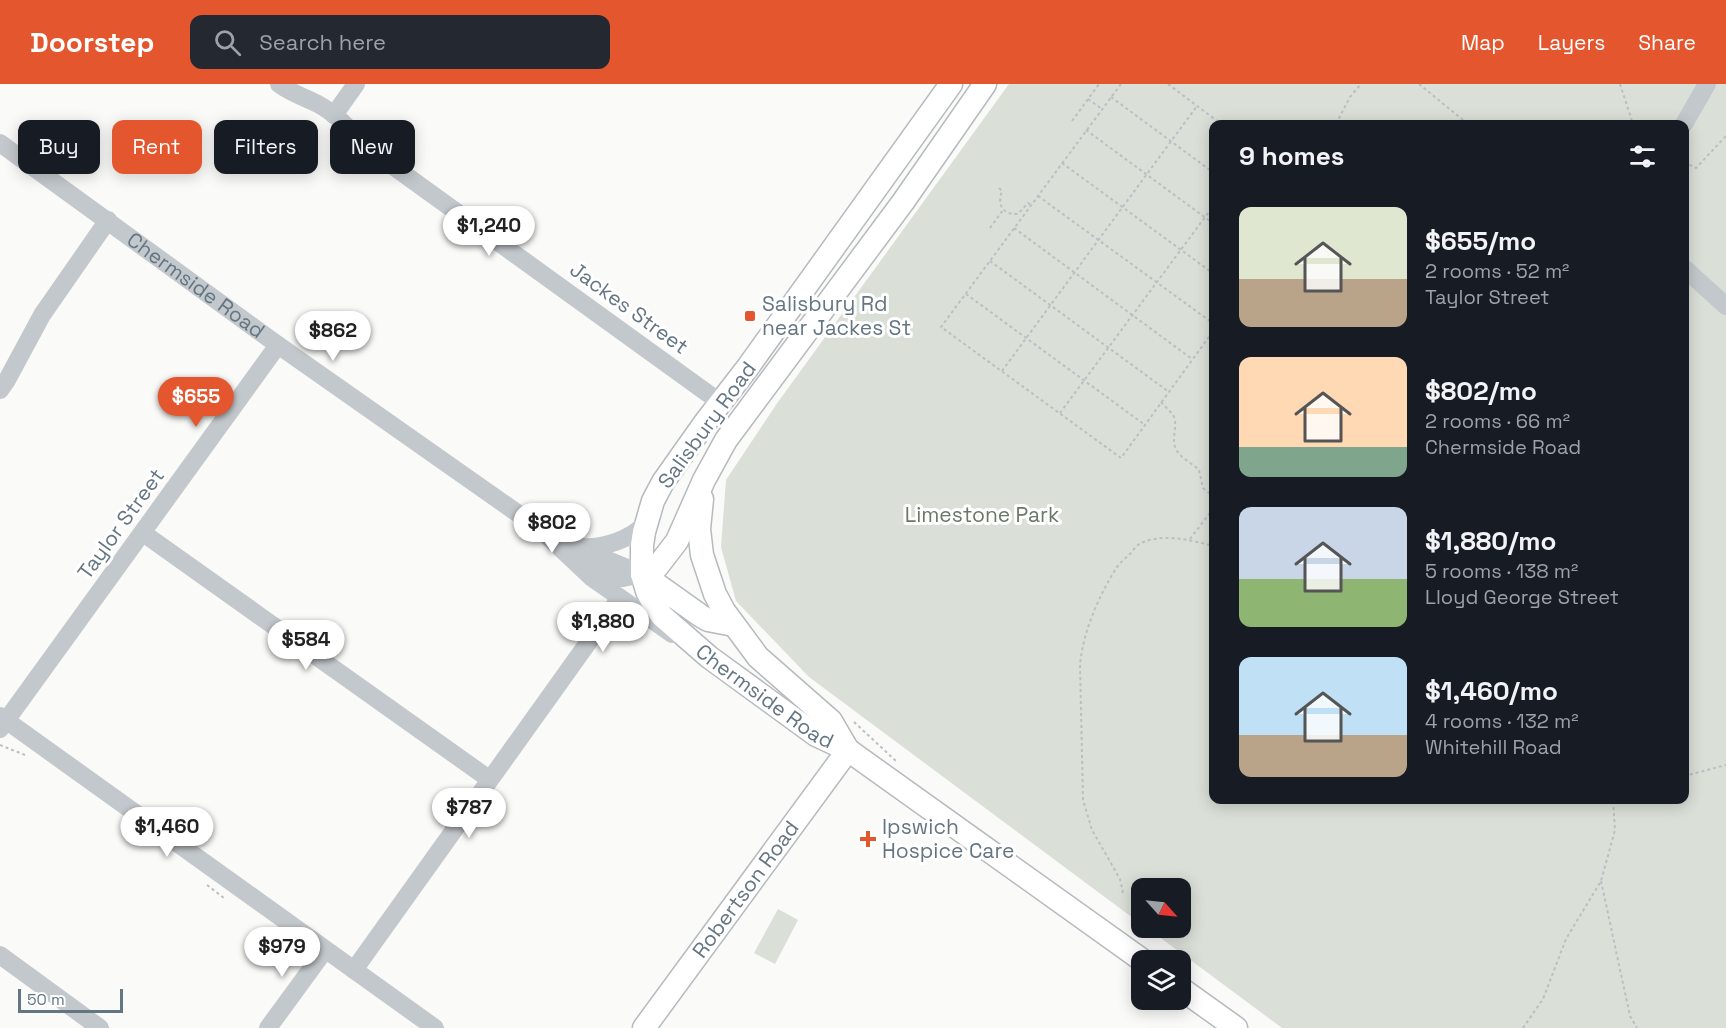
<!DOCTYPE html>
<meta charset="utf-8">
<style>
body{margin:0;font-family:"Space Grotesk",sans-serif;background:#242831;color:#f1f3f6;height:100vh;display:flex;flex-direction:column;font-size:22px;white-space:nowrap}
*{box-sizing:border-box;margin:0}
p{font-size:20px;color:#9ea1a6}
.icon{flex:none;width:33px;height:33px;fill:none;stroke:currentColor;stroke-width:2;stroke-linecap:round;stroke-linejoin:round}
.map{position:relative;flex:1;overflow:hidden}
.side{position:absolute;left:1209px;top:36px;width:480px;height:684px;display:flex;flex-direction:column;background:#171b24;border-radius:12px;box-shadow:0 3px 15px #0003}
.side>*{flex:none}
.banner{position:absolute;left:18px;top:36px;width:570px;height:54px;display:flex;gap:12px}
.needle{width:39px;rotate:117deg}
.tools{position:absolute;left:1131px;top:794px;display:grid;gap:12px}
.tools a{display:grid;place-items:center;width:60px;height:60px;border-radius:12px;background:#171b24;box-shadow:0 3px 15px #0003;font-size:30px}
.scale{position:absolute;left:18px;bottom:15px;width:105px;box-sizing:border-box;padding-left:6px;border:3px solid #657683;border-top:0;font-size:16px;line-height:21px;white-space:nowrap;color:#657683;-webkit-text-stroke:4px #fff;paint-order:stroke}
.price{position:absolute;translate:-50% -51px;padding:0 14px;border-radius:21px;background:#fff;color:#222;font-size:20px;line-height:39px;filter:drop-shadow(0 2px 3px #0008)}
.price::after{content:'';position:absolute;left:50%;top:36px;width:18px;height:14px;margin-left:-9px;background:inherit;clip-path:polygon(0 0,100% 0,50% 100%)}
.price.active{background:#e4572e;color:#fff}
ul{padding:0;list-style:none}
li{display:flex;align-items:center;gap:18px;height:150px;padding:0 30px}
li span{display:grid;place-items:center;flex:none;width:168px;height:120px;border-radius:12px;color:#555}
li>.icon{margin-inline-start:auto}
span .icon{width:72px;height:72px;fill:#fffc;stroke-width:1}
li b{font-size:26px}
h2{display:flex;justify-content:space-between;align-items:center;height:72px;padding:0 30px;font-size:26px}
.tag{padding:0 21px;border-radius:12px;background:#171b24;box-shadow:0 3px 15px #0003;font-size:21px;line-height:54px}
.tag.active{background:#e4572e;color:#fff}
header{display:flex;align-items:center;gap:36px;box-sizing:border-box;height:84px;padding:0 30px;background:#e4572e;color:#fff}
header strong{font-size:28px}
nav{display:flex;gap:33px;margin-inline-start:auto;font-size:21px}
.search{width:420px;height:54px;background:#242831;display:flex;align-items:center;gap:15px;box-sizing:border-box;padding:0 21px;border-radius:12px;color:#9ea1a6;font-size:22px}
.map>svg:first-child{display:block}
.green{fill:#dadfd7;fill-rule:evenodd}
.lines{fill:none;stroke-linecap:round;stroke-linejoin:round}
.major-casing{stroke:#b5babe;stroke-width:25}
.path{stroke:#bbbfc2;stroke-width:2;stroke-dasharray:3 3;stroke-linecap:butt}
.minor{stroke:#c3c8cc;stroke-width:18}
.major{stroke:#fff;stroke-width:22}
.poi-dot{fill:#e4572e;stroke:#fff;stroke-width:2}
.labels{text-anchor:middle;stroke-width:6;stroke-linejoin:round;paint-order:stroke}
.street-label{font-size:21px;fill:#657683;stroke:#fff}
.poi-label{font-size:21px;fill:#657683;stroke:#fff;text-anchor:start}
.park-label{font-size:21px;fill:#687a64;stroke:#fff}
</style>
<header>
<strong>Doorstep</strong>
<div class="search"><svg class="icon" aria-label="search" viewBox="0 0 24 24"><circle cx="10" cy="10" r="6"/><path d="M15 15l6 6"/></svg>Search here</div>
<nav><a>Map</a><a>Layers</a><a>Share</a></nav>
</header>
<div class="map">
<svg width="1726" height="944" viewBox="0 0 1726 944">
<rect width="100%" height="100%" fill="#fafaf8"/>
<!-- green -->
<path class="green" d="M1009 0H1726V944H1282L1146 843H1180V804H1142L1141 840 809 593 736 517 721 463 726 396 778 318ZM1214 40H1684V716H1214Z
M778 825 798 836 775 880 754 869Z"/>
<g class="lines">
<!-- major casing -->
<g class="major-casing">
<g id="major">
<path id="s2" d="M951 0 748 283 704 340 663 398 653 417 644 448 642 461V490L647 507 653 519 662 532 709 573 816 651 848 666 1142 876"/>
<path d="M702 415 699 445 702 471 715 510 724 527 758 573 831 637 848 666"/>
<path d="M642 490 657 483 677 457 704 396 726 356 903 118 985 0"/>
<path d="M642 490 701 532 708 536 734 541"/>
<path d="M1180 904 1236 944"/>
<path id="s3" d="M644 944 848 666"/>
</g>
</g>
<!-- path -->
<path class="path" d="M1121 0 941 243 1121 374 1214 246
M1168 0 1221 40
M1419 0 1468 40
M1620 0 1633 40
M1111 13 1214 89
M1088 15 1102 25
M1072 37 1099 0
M1336 40 1350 13 1361 0
M1086 46 1214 140
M1684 78 1696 84 1726 52
M1062 79 1214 190
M999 104 1002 107C997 120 1002 131 1018 130L1028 119 1031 121
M1038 112 1214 240
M990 144 1003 126
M1014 144 1192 275
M990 177 1169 308
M966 210 1145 341
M1002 287 1197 22
M1161 318C1165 323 1171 327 1174 333 1178 344 1170 356 1177 367 1181 374 1193 380 1199 386L1203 404 1214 413
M1060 329 1214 121
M1190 455 1209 430H1214
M854 638 896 677
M0 661 25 671
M1684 692 1726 681
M1601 797 1630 932 1637 944
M207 801 224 814
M1123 809 1120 795 1092 746 1083 716 1080 581C1083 548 1098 514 1115 486 1119 479 1126 474 1131 469 1134 465 1137 461 1141 459 1164 449 1190 456 1214 462
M295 864 294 871 298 874
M1523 944 1543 915 1566 855 1601 797 1615 746 1613 716"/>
<!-- minor -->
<g class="minor">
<path d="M279 0C291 9 304 13 318 20 336 30 348 43 361 59L721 319"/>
<path d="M334 31 356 0"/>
<path d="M1684 40 1707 0"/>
<path id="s1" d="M0 59 278 261 540 445 592 494 672 550"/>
<path d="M1684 184 1726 222"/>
<path d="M0 306 7 296 42 231 108 136"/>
<path d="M143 449 489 695"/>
<path d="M552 451 598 472 642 490"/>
<path d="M580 463C603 465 632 455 647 438"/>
<path d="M587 482 615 494H623L642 490"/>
<path d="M0 632 435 944"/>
<path d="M0 645 278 261"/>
<path d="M0 871 100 944"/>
<path d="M354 886 620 514"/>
<path d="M268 944 325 866"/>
</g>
<!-- major -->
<use href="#major" class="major"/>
</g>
<!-- markers -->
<g class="poi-dot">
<rect x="744" y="226" width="12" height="12" rx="3"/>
<path d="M865 746h6v6h6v6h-6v6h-6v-6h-6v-6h6z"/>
</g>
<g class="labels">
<!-- street labels -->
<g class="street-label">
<text dy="7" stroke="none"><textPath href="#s1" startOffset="242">Chermside Road</textPath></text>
<text transform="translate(629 224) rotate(36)" y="7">Jackes Street</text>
<text transform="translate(707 341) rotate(-54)" y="7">Salisbury Road</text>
<text transform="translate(121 440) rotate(-54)" y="7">Taylor Street</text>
<text dy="7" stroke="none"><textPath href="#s2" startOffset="765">Chermside Road</textPath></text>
<text dy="7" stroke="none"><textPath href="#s3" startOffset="172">Robertson Road</textPath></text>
</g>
<!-- poi labels -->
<g class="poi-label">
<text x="762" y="227">Salisbury Rd<tspan x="762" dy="24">near Jackes St</tspan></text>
<text x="882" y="750">Ipswich<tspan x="882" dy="24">Hospice Care</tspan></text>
</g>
<!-- park labels -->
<g class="park-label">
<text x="982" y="438">Limestone Park</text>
</g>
</g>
</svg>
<div class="tools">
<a><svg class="needle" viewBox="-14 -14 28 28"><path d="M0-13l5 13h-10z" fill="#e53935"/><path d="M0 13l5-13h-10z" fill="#9ea1a6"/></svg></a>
<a><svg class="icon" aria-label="layers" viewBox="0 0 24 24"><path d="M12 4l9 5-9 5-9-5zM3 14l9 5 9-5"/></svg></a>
</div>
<div class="scale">50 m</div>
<b class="price" style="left:489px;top:173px">$1,240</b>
<b class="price" style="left:333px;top:278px">$862</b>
<b class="price active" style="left:196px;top:344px">$655</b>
<b class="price" style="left:552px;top:470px">$802</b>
<b class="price" style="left:603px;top:569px">$1,880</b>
<b class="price" style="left:306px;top:587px">$584</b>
<b class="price" style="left:469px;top:755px">$787</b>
<b class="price" style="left:167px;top:774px">$1,460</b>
<b class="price" style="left:282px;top:894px">$979</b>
<div class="banner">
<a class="tag">Buy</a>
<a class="tag active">Rent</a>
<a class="tag">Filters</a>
<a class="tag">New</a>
</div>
<section class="side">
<h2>9 homes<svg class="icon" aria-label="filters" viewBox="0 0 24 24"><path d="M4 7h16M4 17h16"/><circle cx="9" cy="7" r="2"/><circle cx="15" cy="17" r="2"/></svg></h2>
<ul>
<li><span style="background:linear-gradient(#dfe7d0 60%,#b9a48a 0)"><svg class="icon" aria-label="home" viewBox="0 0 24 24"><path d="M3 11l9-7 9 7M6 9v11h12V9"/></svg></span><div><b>$655/mo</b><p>2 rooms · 52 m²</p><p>Taylor Street</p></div></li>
<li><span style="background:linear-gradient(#ffd9b3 75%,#7fa58c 0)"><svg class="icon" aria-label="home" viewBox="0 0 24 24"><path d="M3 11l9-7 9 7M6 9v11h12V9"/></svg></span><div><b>$802/mo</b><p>2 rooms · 66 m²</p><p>Chermside Road</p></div></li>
<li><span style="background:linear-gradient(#c9d6e8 60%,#8fb573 0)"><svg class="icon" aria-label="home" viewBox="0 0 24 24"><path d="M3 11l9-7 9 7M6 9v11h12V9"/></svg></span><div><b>$1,880/mo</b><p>5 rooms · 138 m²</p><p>Lloyd George Street</p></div></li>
<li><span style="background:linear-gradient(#bfe0f5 65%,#b9a48a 0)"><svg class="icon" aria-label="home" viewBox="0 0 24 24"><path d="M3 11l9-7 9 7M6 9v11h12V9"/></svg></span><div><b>$1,460/mo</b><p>4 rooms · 132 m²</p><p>Whitehill Road</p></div></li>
</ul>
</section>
</div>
